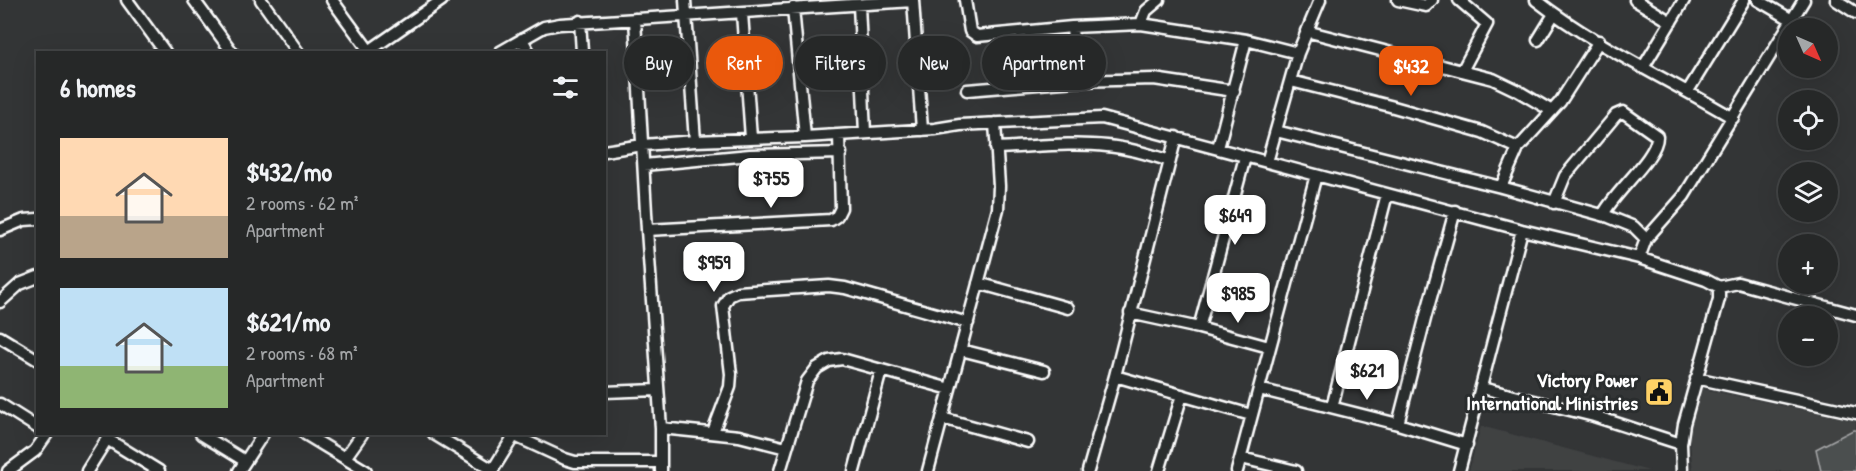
<!DOCTYPE html>
<meta charset="utf-8">
<style>
body{margin:0;font-family:"Patrick Hand",sans-serif;background:#323434;color:#f1f3f6;height:100vh;display:flex;flex-direction:column;font-size:22px;white-space:nowrap}
*{box-sizing:border-box;margin:0}
p{font-size:20px;color:#a4a6a8}
.icon{flex:none;width:33px;height:33px;fill:none;stroke:currentColor;stroke-width:2;stroke-linecap:round;stroke-linejoin:round}
.map{position:relative;flex:1;overflow:hidden}
.sheet{position:absolute;left:36px;top:51px;width:570px;height:384px;display:flex;flex-direction:column;background:#262828;border-radius:0px;box-shadow:0 6px 24px #0002,0 0 0 2px #424445}
.sheet>*{flex:none}
.banner{position:absolute;left:624px;top:36px;width:570px;height:54px;display:flex;gap:12px}
.needle{width:39px;rotate:135deg}
.controls{position:absolute;left:1778px;top:18px;display:grid;gap:12px}
.controls a{display:grid;place-items:center;width:60px;height:60px;border-radius:50%;background:#262828;box-shadow:0 6px 24px #0002,0 0 0 2px #424445;font-size:30px}
.price{position:absolute;translate:-50% -51px;padding:0 14px;border-radius:12px;background:#fff;color:#222;font-size:20px;line-height:39px;filter:drop-shadow(0 2px 3px #0008)}
.price::after{content:'';position:absolute;left:50%;top:36px;width:18px;height:14px;margin-left:-9px;background:inherit;clip-path:polygon(0 0,100% 0,50% 100%)}
.price.current{background:#ea580c;color:#fff}
ul{padding:0;list-style:none}
li{display:flex;align-items:center;gap:18px;height:150px;padding:0 24px}
li span{display:grid;place-items:center;flex:none;width:168px;height:120px;border-radius:0px;color:#555}
li>.icon{margin-inline-start:auto}
span .icon{width:72px;height:72px;fill:#fffc;stroke-width:1}
li b{font-size:26px}
h2{display:flex;justify-content:space-between;align-items:center;height:72px;padding:0 24px;font-size:26px}
.pill{padding:0 21px;border-radius:27px;background:#262828;box-shadow:0 6px 24px #0002,0 0 0 2px #424445;font-size:21px;line-height:54px}
.pill.current{background:#ea580c;color:#fff}
.map>svg:first-child{display:block}
.built{fill:#404243}
.green{fill:#4c4f50;stroke:#a6a7a8;stroke-width:1.5}
.lines{fill:none;stroke-linecap:round;stroke-linejoin:round}
.minor-casing{stroke:#fff;stroke-width:15}
.minor{stroke:#2a2d2e;stroke-width:10}
.labels{text-anchor:middle;stroke-width:6;stroke-linejoin:round;paint-order:stroke}
.poi-label{font-size:20px;font-weight:bold;fill:#fff;stroke:#2a2d2e;text-anchor:end}
</style>
<div class="map">
<svg width="1856" height="471" viewBox="0 0 1856 471">
<rect width="100%" height="100%" fill="#333536"/>
<filter id="ink" filterUnits="userSpaceOnUse"><feTurbulence type="fractalNoise" baseFrequency=".0167" numOctaves="2"/><feDisplacementMap in="SourceGraphic" scale="12" xChannelSelector="R" yChannelSelector="G"/><feConvolveMatrix kernelMatrix="1 2 1 2 8 2 1 2 1" color-interpolation-filters="sRGB"/></filter>
<g filter="url(#ink)">
<!-- built -->
<path class="built" d="M1699 388 1856 421V471H1693L1689 434Z
M1481 426 1649 471H1469Z"/>
<!-- green -->
<path class="green" d="M1853 430H1856V471H1821L1816 449Z"/>
<g class="lines">
<!-- minor casing -->
<g class="minor-casing">
<path id="minor" d="M127 0 165 52
M194 0 232 52
M261 0 298 52
M332 0 370 52
M685 0 695 141
M913 0 922 130
M965 0 970 31 977 36 1072 27 1141 24 1246 40 1298 53
M1398 0 1426 6 1432 0
M1459 0 1487 24 1462 71
M1536 0C1596 47 1668 79 1733 118
M1635 0 1671 22
M1758 0 1792 20
M1836 0 1856 13
M859 5 865 133
M793 8 805 137
M742 13 751 138
M635 19 647 230 661 428V471
M580 21 582 52
M1141 24 1146 11 1159 0
M1072 27 1076 81
M1306 31 1493 79 1518 91 1552 111
M522 39 529 52
M1538 40 1554 14
M369 51 442 0
M500 52 544 27 560 24 913 1
M1644 66 1684 0
M1291 81 1390 106 1482 132 1518 148
M967 90 1076 81 1154 79 1234 91
M1688 91 1744 0
M1276 131 1501 187 1609 217 1634 227 1646 239
M996 148C1032 147 1070 142 1107 146 1128 148 1149 154 1170 161
M1218 148 1246 40
M604 151 643 145 695 141 805 137 935 129 960 125 1102 118 1522 230 1639 258 1706 280 1719 287 1738 283 1856 315
M1267 162 1298 53 1320 0
M644 165 750 155 841 153
M1501 187 1518 148 1560 102 1599 41
M1554 203 1565 176 1616 115 1623 112 1657 136C1658 157 1613 193 1603 215
M0 230 24 220 38 219
M647 230 831 220 837 216 841 208 839 135
M1639 258 1646 239 1684 196 1804 0
M978 283 1068 308
M0 302 20 284 38 277
M1130 313 1199 328 1269 347
M1199 328 1245 157
M0 337 38 360
M961 350 1044 371
M1115 376 1251 415
M1696 378 1856 413
M1482 388 1594 416 1681 444
M1259 389 1398 424 1467 445
M604 392 658 390
M0 404 38 428
M1332 407 1387 194
M942 418 1028 442
M1398 424 1426 315 1455 211
M661 428 739 436 786 448
M713 432 730 387 731 374 723 306 729 296 738 292 829 286 845 288 968 323
M201 434 245 461
M305 434 366 471
M434 434 493 470
M515 436 565 459 575 462H661
M107 439 159 471
M345 458 362 434
M1241 458 1296 471
M8 471 35 451 47 434
M87 471 110 434
M239 471 263 434
M492 471 515 434
M780 471 807 381 817 368 829 361 842 359 950 389
M854 471 881 371
M928 471 998 209 999 186 995 123
M1088 471 1115 376 1176 137
M1159 471 1182 395
M1237 471 1316 175
M1459 471 1522 230
M1682 471 1681 444 1684 424 1719 299V287"/>
</g>
<!-- minor -->
<use href="#minor" class="minor"/>
</g>
</g>
<!-- icons -->
<defs>
<g id="civic-square" transform="scale(1.5)"><rect x="-9" y="-9" width="18" height="18" rx="4" fill="#ffd166" stroke="#2a2d2e"/><path d="M-.6-6.5H3V-4.5H.6V-3L4-1V1h2V6H-6V1h2V-1L-.6-3ZM-1.2 2.5V6h2.4V2.5Z" fill="#111"/></g>
</defs>
<g fill-rule="evenodd">
<use href="#civic-square" x="1659" y="392"/>
</g>
<g class="labels">
<!-- poi labels -->
<g class="poi-label">
<text x="1638" y="387">Victory Power<tspan x="1638" dy="23">International Ministries</tspan></text>
</g>
</g>
</svg>
<div class="controls">
<a><svg class="needle" viewBox="-14 -14 28 28"><path d="M0-13l5 13h-10z" fill="#e53935"/><path d="M0 13l5-13h-10z" fill="#a4a6a8"/></svg></a>
<a><svg class="icon" aria-label="locate" viewBox="0 0 24 24"><circle cx="12" cy="12" r="6"/><path d="M12 2v4M12 18v4M2 12h4M18 12h4"/></svg></a>
<a><svg class="icon" aria-label="layers" viewBox="0 0 24 24"><path d="M12 4l9 5-9 5-9-5zM3 14l9 5 9-5"/></svg></a>
<a>+</a>
<a>−</a>
</div>
<b class="price current" style="left:1411px;top:97px">$432</b>
<b class="price" style="left:771px;top:209px">$755</b>
<b class="price" style="left:1235px;top:246px">$649</b>
<b class="price" style="left:714px;top:293px">$959</b>
<b class="price" style="left:1238px;top:324px">$985</b>
<b class="price" style="left:1367px;top:401px">$621</b>
<div class="banner">
<a class="pill">Buy</a>
<a class="pill current">Rent</a>
<a class="pill">Filters</a>
<a class="pill">New</a>
<a class="pill">Apartment</a>
</div>
<section class="sheet">
<h2>6 homes<svg class="icon" aria-label="filters" viewBox="0 0 24 24"><path d="M4 7h16M4 17h16"/><circle cx="9" cy="7" r="2"/><circle cx="15" cy="17" r="2"/></svg></h2>
<ul>
<li><span style="background:linear-gradient(#ffd9b3 65%,#b9a48a 0)"><svg class="icon" aria-label="home" viewBox="0 0 24 24"><path d="M3 11l9-7 9 7M6 9v11h12V9"/></svg></span><div><b>$432/mo</b><p>2 rooms · 62 m²</p><p>Apartment</p></div></li>
<li><span style="background:linear-gradient(#bfe0f5 65%,#8fb573 0)"><svg class="icon" aria-label="home" viewBox="0 0 24 24"><path d="M3 11l9-7 9 7M6 9v11h12V9"/></svg></span><div><b>$621/mo</b><p>2 rooms · 68 m²</p><p>Apartment</p></div></li>
</ul>
</section>
</div>
